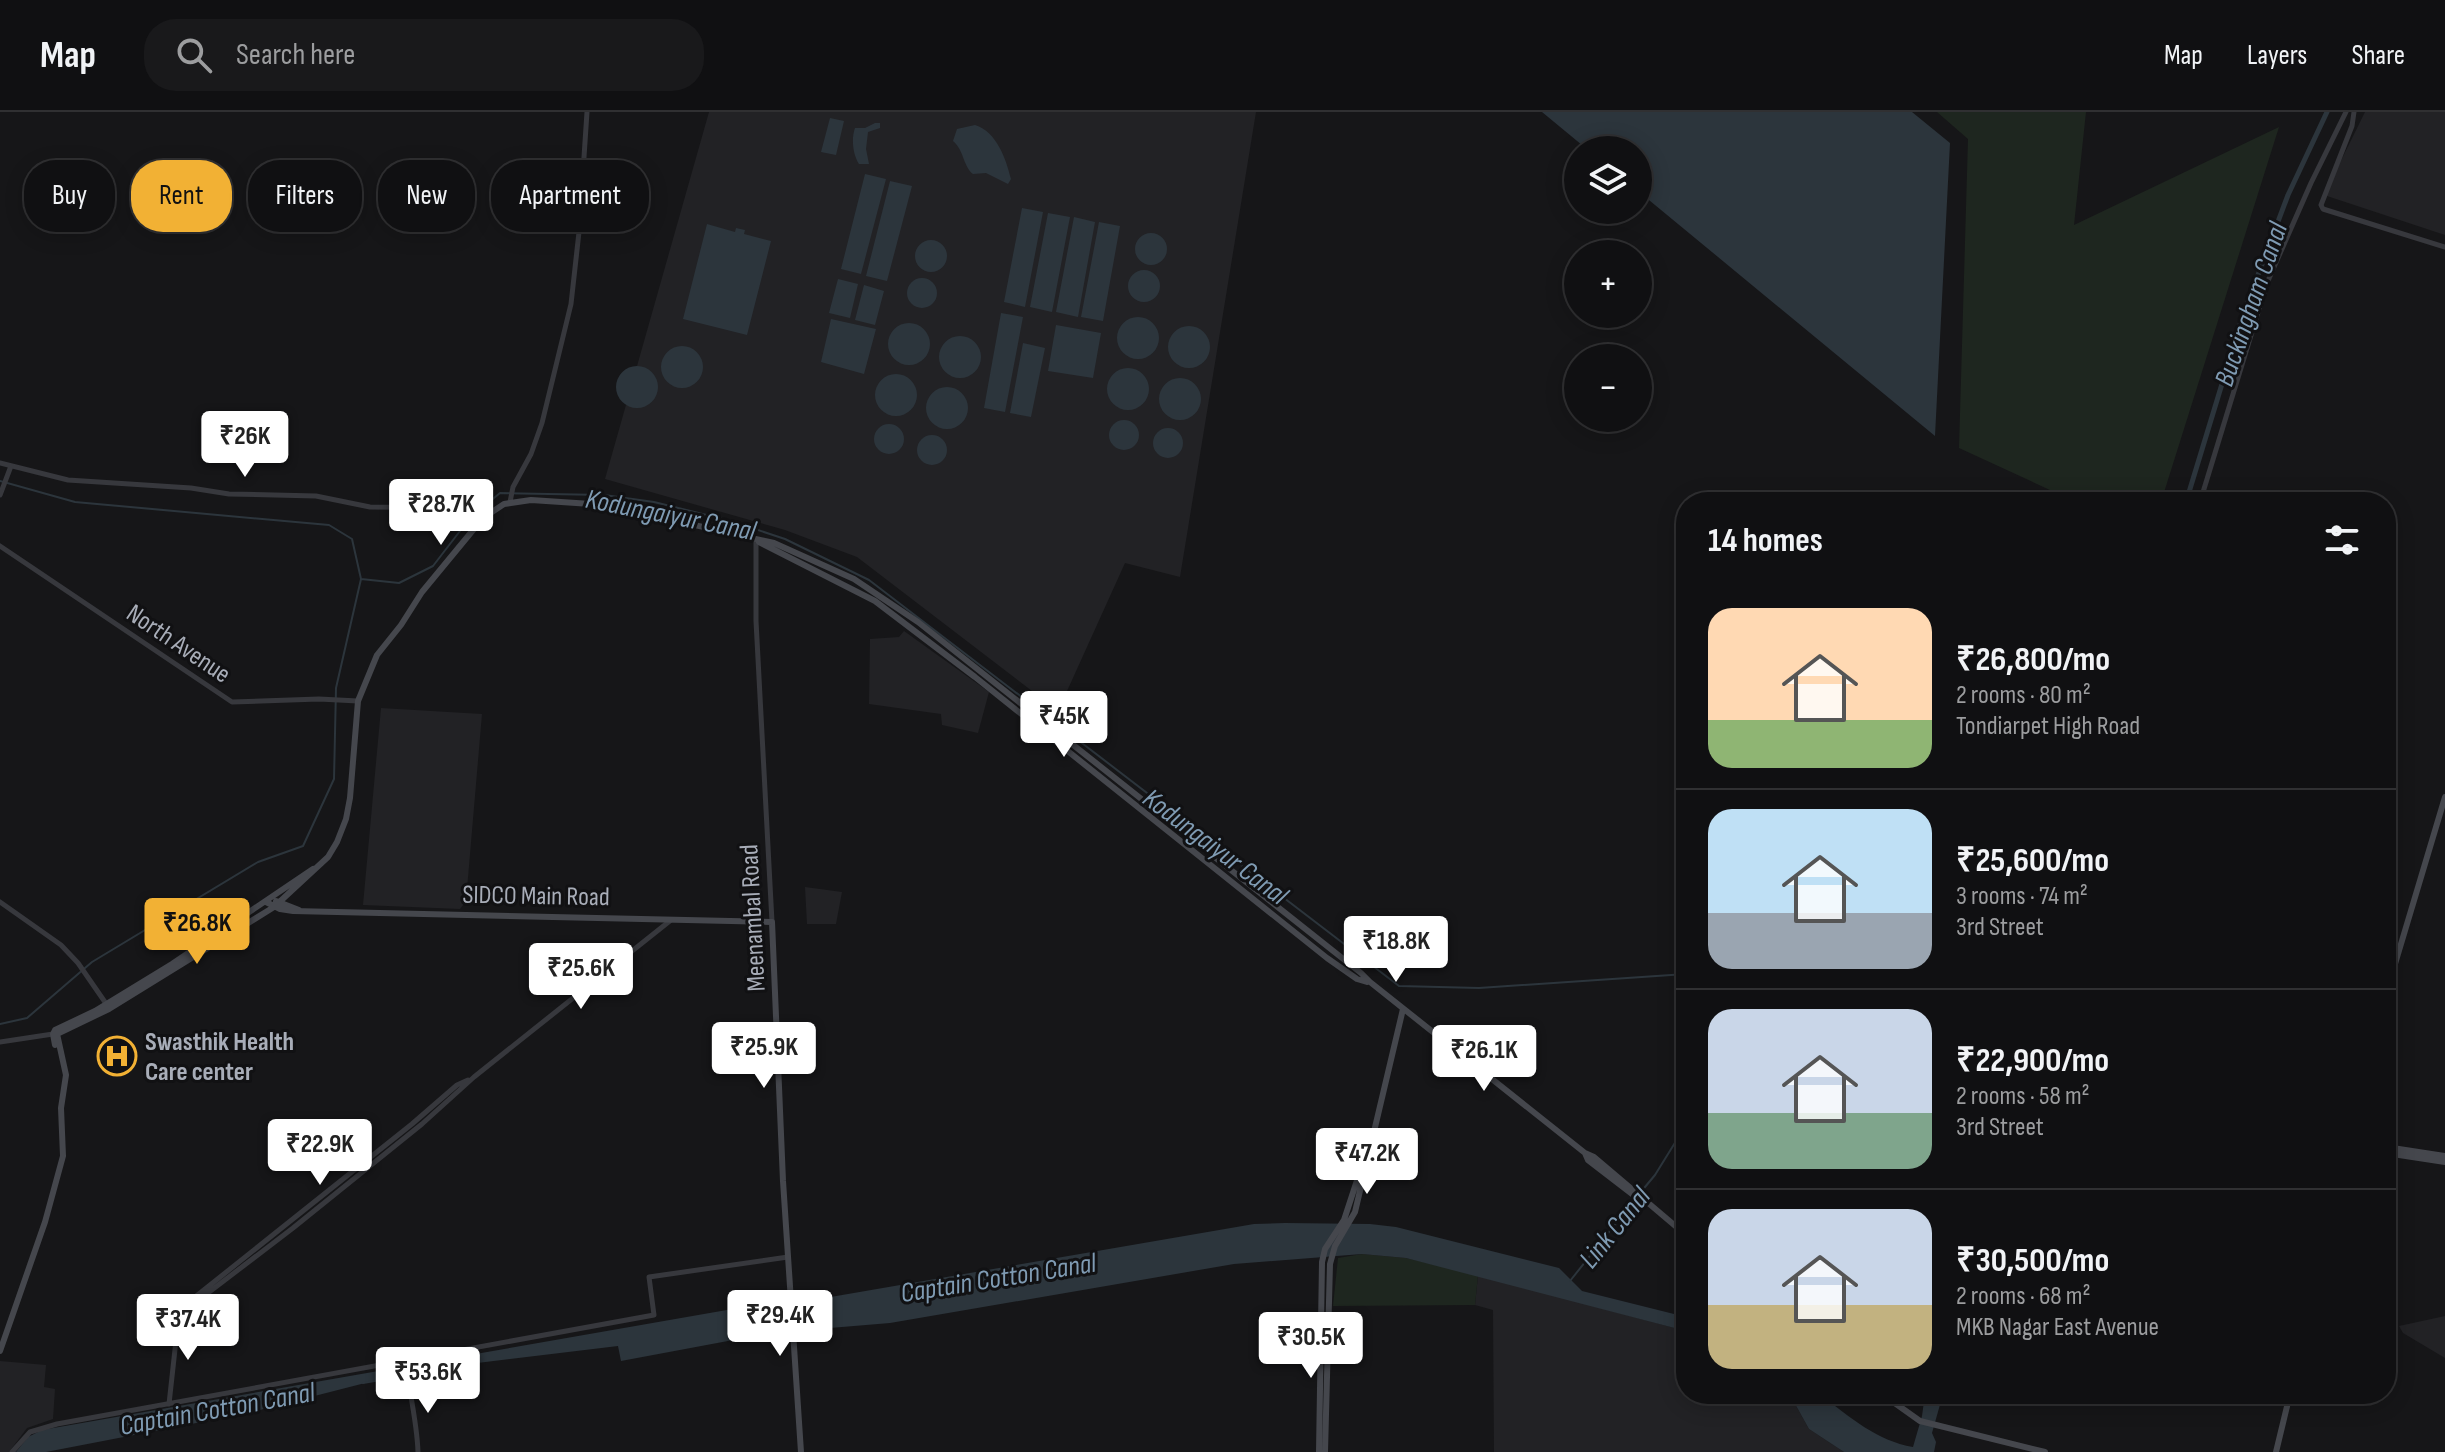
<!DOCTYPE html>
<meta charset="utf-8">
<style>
body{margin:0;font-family:"Sofia Sans Condensed",sans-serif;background:#19191b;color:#f1f3f6;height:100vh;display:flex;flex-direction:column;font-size:30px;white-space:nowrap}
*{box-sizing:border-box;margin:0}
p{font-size:26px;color:#9c9d9f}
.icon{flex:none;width:44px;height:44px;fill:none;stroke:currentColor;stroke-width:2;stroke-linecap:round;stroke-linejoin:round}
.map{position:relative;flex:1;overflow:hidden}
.details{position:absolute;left:1676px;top:380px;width:720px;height:912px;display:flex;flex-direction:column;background:#101012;border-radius:32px;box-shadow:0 4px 20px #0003,0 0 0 2px #303032}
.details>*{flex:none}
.guide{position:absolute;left:24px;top:48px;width:760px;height:72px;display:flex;gap:16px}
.controls{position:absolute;left:1564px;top:24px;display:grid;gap:16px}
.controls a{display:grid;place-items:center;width:88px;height:88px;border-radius:50%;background:#101012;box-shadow:0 4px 20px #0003,0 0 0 2px #303032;font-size:40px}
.price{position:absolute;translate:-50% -68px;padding:0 18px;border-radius:8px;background:#fff;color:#222;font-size:26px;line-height:52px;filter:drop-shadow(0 2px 4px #0008)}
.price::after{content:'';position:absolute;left:50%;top:48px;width:24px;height:18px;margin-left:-12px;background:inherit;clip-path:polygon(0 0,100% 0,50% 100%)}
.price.on{background:#f2b134;color:#111}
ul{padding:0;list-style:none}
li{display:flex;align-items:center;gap:24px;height:200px;padding:0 32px}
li+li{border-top:2px solid #303032}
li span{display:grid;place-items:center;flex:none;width:224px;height:160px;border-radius:24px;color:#555}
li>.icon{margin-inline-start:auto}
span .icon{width:96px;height:96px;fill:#fffc;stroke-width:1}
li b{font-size:34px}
h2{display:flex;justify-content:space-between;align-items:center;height:96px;padding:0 32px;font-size:34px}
.pill{padding:0 28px;border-radius:32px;background:#101012;box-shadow:0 4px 20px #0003,0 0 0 2px #303032;font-size:28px;line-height:72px}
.pill.on{background:#f2b134;color:#111}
header{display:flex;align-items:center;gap:48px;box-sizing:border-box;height:112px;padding:0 40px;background:#101012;border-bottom:2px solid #303032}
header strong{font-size:38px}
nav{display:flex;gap:44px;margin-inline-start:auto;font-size:28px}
.search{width:560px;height:72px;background:#19191b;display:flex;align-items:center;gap:20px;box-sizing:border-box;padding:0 28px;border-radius:32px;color:#9c9d9f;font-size:30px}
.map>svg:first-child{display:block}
.built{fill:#222225}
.green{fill:#1e261f}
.water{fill:#2c353c}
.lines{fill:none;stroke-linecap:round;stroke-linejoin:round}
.stream{stroke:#2c353c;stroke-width:2}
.canal{stroke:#2c353c;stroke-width:5}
.tertiary{stroke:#37383d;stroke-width:5}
.secondary{stroke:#45474d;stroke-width:6}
.labels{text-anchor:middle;stroke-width:6;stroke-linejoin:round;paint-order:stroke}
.street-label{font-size:26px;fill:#a8adb8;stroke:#111113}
.poi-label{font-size:26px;font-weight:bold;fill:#a8adb8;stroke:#111113;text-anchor:start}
.water-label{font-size:28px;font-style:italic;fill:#7f9bb3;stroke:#111113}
</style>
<header>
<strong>Map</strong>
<div class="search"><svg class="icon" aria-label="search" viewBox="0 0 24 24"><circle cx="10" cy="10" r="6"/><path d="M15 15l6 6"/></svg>Search here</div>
<nav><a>Map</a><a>Layers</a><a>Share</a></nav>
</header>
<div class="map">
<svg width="2445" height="1340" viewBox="0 0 2445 1340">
<rect width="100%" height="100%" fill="#161618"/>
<!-- built -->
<path class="built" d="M709 0H1256L1180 465 1125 451 1058 599 857 445 785 418 605 367Z
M2365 0H2445V123L2324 83Z
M904 519 989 580 978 621 942 613 941 602 869 592 870 527 899 525Z
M381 596 482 602 466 789 460 797 363 793Z
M805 775 842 780 836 812H807Z
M1478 1163 1686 1219V1282H1779L1794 1290 1809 1317 1844 1340H1494L1493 1198 1475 1193Z
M2445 1204V1246L2403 1221 2399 1214Z
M0 1249 46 1253 44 1275 55 1277 53 1307 27 1316 9 1340H0Z"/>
<!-- green -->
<path class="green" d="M1937 0H2086L2074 113 2279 15 2161 390H2076L1959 336 1968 27Z
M1362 1142 1406 1146 1478 1163 1475 1193 1333 1194 1338 1146Z"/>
<!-- water -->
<path class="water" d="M1542 0H1912L1950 31 1935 324 1638 79V38H1588Z
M830 6 844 9 836 43 821 40Z
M875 11H880V16L868 20 866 37 869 52H859C853 43 851 27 855 16H865Z
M975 13C997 20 1006 47 1011 67L1008 72 986 61 973 62C963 54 964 38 953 29L957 17Z
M865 62 886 67 861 162 841 157Z
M890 69 912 74 887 169 866 164Z
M1022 96 1043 100 1025 195 1004 190Z
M1048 101 1070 105 1052 200 1030 195Z
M1074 105 1095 110 1078 205 1056 200Z
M1099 110 1120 114 1103 209 1081 205Z
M707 112 735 120 736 116 745 118 744 122 771 129 747 223 683 207Z
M1135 137a16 16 0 1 1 32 0a16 16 0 1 1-32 0Z
M915 144a16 16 0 1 1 32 0a16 16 0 1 1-32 0Z
M1128 174a16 16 0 1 1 32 0a16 16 0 1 1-32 0Z
M907 181a15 15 0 1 1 30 0a15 15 0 1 1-30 0Z
M838 167 858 172 850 206 829 201Z
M864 173 884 179 875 213 855 208Z
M1001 201 1023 205 1005 300 984 296Z
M1117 226a21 21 0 1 1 42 0a21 21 0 1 1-42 0Z
M831 207 876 217 864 262 821 250Z
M888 232a21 21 0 1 1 42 0a21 21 0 1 1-42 0Z
M1056 213 1101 221 1093 266 1048 259Z
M1168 235a21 21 0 1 1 42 0a21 21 0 1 1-42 0Z
M939 245a21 21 0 1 1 42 0a21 21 0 1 1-42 0Z
M1023 231 1045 236 1031 305 1010 301Z
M661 255a21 21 0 1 1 42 0a21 21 0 1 1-42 0Z
M616 275a21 21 0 1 1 42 0a21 21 0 1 1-42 0Z
M1107 277a21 21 0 1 1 42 0a21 21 0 1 1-42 0Z
M875 283a21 21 0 1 1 42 0a21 21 0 1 1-42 0Z
M1159 287a21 21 0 1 1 42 0a21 21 0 1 1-42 0Z
M926 296a21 21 0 1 1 42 0a21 21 0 1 1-42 0Z
M1109 323a15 15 0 1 1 30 0a15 15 0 1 1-30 0Z
M874 327a15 15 0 1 1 30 0a15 15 0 1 1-30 0Z
M1153 331a15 15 0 1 1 30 0a15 15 0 1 1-30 0Z
M917 338a15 15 0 1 1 30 0a15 15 0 1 1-30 0Z
M1285 1111 1370 1112 1396 1115 1559 1156 1582 1179 1686 1205V1219L1406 1146 1362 1142 1234 1152 890 1211 770 1221 621 1249 618 1234 412 1259 248 1301 46 1340H16L28 1325 42 1318 789 1187 790 1192 1254 1112Z
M1779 1282H1801L1806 1287 1815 1282 1822 1284C1850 1305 1877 1329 1913 1335L1922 1304 1925 1282H1943L1932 1321 1936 1330 1934 1340H1844L1809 1317 1794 1290Z"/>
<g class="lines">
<!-- stream -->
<path class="stream" d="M0 369 75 390 329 413 352 427 361 467 336 576 334 667 303 734 258 750 92 850 27 906 0 912
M361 467 399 471 433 454 470 406 500 381 604 383 654 390 731 409 785 427 869 468 1399 874 1479 876 1686 862
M1640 1081 1655 1063 1686 1013
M1570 1169 1636 1086
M410 1263 471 1253
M363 1271 404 1264"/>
<!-- canal -->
<path class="canal" d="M2186 390 2243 203 2288 83 2327 0"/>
<!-- tertiary -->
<path class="tertiary" d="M2354 0 2352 14 2321 93 2323 97 2445 135
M0 351 68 368 191 376 229 382 316 384 370 395 467 396 483 406
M0 383 11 354
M510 390 513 375 531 342 542 311 571 192 579 120 587 0
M2200 390 2267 171 2311 71 2346 0
M756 428V509L772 810
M0 434 232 590 319 587 358 589
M0 790 61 833 78 851 107 893
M0 930 53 922
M183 1200 293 1116 422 1012 474 965 671 808
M405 1248C409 1279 417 1309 418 1340
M169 1292 178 1210 185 1193 412 1012 457 973 468 968
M12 1340 30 1320 57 1312 654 1203 649 1165 788 1145"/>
<!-- secondary -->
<path class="secondary" d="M759 430 875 489 975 565 1327 846 1357 867 1367 870
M276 789 299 798
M266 790 280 797 293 799 772 810 783 1069 801 1340
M2386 882 2445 685
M55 933 53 922 55 918 95 899 172 852 313 757
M2386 1035 2445 1044
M1585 1041 1588 1048 1640 1088 1647 1090
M2386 1041 2445 1050
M0 1239 45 1110 63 1044 61 996 66 963 57 922 109 897 274 795 328 745 337 730 346 707 350 686 358 589 377 543 401 513 422 480 483 406 504 392 531 388 606 393 774 431 854 467 918 510 1361 861 1370 870 1585 1041 1594 1045 1686 1123
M1882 1282 1920 1309 2045 1340
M1319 1340 1322 1150 1325 1137 1344 1108 1365 1044
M1325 1340 1330 1152 1335 1134 1355 1100 1403 897
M2276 1340 2290 1282"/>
</g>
<!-- icons -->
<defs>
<g id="hospital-ring" transform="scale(2)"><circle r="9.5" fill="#111113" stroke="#f2b134" stroke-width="1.5"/><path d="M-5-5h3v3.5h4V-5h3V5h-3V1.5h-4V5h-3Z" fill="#f2b134"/></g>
</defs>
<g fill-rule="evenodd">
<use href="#hospital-ring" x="117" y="944"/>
</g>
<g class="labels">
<!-- street labels -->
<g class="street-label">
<text transform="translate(179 531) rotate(34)" y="9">North Avenue</text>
<text transform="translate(536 783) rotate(1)" y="9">SIDCO Main Road</text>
<text transform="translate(752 806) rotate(-93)" y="9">Meenambal Road</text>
</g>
<!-- poi labels -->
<g class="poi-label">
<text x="145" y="938">Swasthik Health<tspan x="145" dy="30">Care center</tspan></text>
</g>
<!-- water labels -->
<g class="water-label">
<text transform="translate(2250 192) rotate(-71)" y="10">Buckingham Canal</text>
<text transform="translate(671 402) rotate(11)" y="10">Kodungaiyur Canal</text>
<text transform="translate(1216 734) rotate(37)" y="10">Kodungaiyur Canal</text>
<text transform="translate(1614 1115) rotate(-51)" y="10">Link Canal</text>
<text transform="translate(998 1165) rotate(-9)" y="10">Captain Cotton Canal</text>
<text transform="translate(217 1296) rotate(-10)" y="10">Captain Cotton Canal</text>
</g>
</g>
</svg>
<div class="controls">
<a><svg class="icon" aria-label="layers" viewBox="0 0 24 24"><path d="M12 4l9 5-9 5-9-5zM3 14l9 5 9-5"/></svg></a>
<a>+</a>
<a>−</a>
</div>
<b class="price" style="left:245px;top:367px">₹26K</b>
<b class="price" style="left:441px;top:435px">₹28.7K</b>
<b class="price" style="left:1064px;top:647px">₹45K</b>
<b class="price on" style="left:197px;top:854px">₹26.8K</b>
<b class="price" style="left:1396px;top:872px">₹18.8K</b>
<b class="price" style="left:581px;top:899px">₹25.6K</b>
<b class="price" style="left:764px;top:978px">₹25.9K</b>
<b class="price" style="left:1484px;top:981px">₹26.1K</b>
<b class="price" style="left:320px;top:1075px">₹22.9K</b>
<b class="price" style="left:1367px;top:1084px">₹47.2K</b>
<b class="price" style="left:780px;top:1246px">₹29.4K</b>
<b class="price" style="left:188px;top:1250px">₹37.4K</b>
<b class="price" style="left:1311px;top:1268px">₹30.5K</b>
<b class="price" style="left:428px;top:1303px">₹53.6K</b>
<div class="guide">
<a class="pill">Buy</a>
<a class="pill on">Rent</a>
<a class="pill">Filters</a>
<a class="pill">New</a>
<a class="pill">Apartment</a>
</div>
<section class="details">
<h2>14 homes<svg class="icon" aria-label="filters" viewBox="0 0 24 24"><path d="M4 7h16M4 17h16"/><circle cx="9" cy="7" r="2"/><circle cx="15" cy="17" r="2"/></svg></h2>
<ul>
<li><span style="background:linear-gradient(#ffd9b3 70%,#8fb573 0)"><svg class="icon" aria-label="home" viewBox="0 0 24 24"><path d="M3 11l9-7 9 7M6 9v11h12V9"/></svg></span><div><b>₹26,800/mo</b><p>2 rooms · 80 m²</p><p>Tondiarpet High Road</p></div></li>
<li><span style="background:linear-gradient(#bfe0f5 65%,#9aa5b1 0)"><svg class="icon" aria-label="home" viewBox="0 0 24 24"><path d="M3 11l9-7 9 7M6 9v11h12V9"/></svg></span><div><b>₹25,600/mo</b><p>3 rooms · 74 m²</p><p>3rd Street</p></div></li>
<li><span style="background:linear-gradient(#c9d6e8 65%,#7fa58c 0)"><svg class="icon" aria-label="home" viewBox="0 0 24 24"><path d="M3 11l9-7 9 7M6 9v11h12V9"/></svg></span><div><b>₹22,900/mo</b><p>2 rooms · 58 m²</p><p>3rd Street</p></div></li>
<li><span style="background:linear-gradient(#c9d6e8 60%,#c2b280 0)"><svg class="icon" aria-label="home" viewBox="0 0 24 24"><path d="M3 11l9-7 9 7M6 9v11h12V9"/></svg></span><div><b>₹30,500/mo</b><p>2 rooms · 68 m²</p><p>MKB Nagar East Avenue</p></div></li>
</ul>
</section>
</div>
